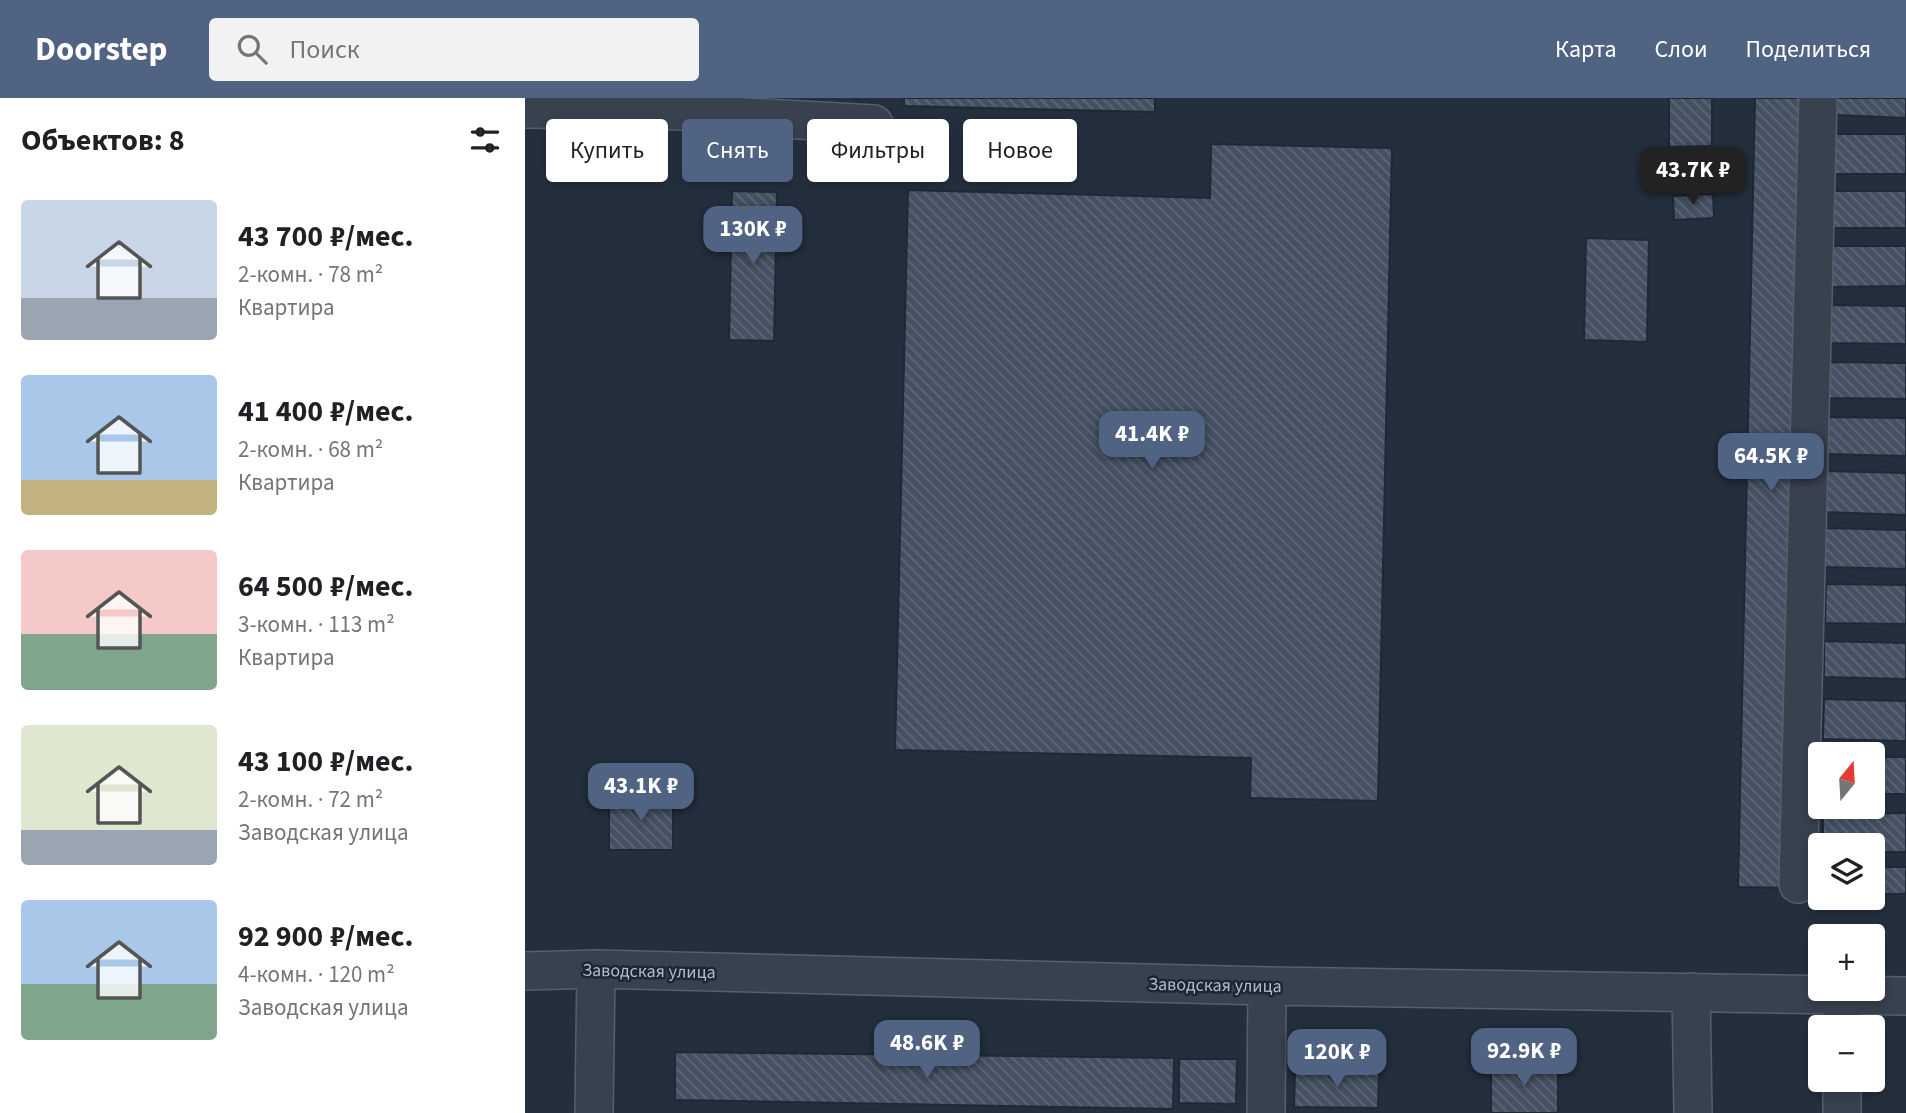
<!DOCTYPE html>
<html lang="ru">
<meta charset="utf-8">
<style>
body{margin:0;font-family:"Source Sans 3",sans-serif;background:#f2f2f2;color:#202124;height:100vh;display:flex;flex-direction:column;font-size:26px;white-space:nowrap}
*{box-sizing:border-box;margin:0}
p{font-size:23px;color:#757577}
.icon{flex:none;width:38px;height:38px;fill:none;stroke:currentColor;stroke-width:2;stroke-linecap:round;stroke-linejoin:round}
.map{position:relative;flex:1;overflow:hidden}
.panel{display:flex;flex-direction:column;background:#fff;width:525px}
.panel>*{flex:none}
.banner{position:absolute;left:21px;top:21px;width:665px;height:63px;display:flex;gap:14px}
.needle{width:46px;rotate:18deg}
.controls{position:absolute;left:1283px;top:644px;display:grid;gap:14px}
.controls a{display:grid;place-items:center;width:77px;height:77px;border-radius:7px;background:#fff;box-shadow:0 4px 10px #0003;font-size:35px}
.price{position:absolute;translate:-50% -60px;padding:0 16px;border-radius:14px;background:#506383;color:#fff;font-size:23px;line-height:46px;filter:drop-shadow(0 2px 4px #0008)}
.price::after{content:'';position:absolute;left:50%;top:42px;width:21px;height:16px;margin-left:-10px;background:inherit;clip-path:polygon(0 0,100% 0,50% 100%)}
.price.on{background:#222;color:#fff}
ul{padding:0;list-style:none}
li{display:flex;align-items:center;gap:21px;height:175px;padding:0 21px}
li span{display:grid;place-items:center;flex:none;width:196px;height:140px;border-radius:7px;color:#555}
li>.icon{margin-inline-start:auto}
span .icon{width:84px;height:84px;fill:#fffc;stroke-width:1}
li b{font-size:30px}
h2{display:flex;justify-content:space-between;align-items:center;height:84px;padding:0 21px;font-size:30px}
.pill{padding:0 24px;border-radius:7px;background:#fff;box-shadow:0 4px 10px #0003;font-size:24px;line-height:63px}
.pill.on{background:#506383;color:#fff}
header{display:flex;align-items:center;gap:42px;box-sizing:border-box;height:98px;padding:0 35px;background:#506383;color:#fff}
header strong{font-size:33px}
nav{display:flex;gap:38px;margin-inline-start:auto;font-size:24px}
.search{width:490px;height:63px;background:#f2f2f2;display:flex;align-items:center;gap:18px;box-sizing:border-box;padding:0 24px;border-radius:7px;color:#757577;font-size:26px}
main{display:flex;flex:1;min-height:0}
.map>svg:first-child{display:block}
.building{fill:url(#building-back-hatch);stroke:#1f2835;stroke-width:2}
.lines{fill:none;stroke-linecap:round;stroke-linejoin:round}
.minor-casing{stroke:#565f6c;stroke-width:40}
.minor{stroke:#38414e;stroke-width:37}
.labels{text-anchor:middle;stroke-width:5;stroke-linejoin:round;paint-order:stroke}
.street-label{font-size:18px;fill:#b4bcc9;stroke:#1d2633}
</style>
<header>
<strong>Doorstep</strong>
<div class="search"><svg class="icon" aria-label="search" viewBox="0 0 24 24"><circle cx="10" cy="10" r="6"/><path d="M15 15l6 6"/></svg>Поиск</div>
<nav><a>Карта</a><a>Слои</a><a>Поделиться</a></nav>
</header>
<main>
<section class="panel">
<h2>Объектов: 8<svg class="icon" aria-label="filters" viewBox="0 0 24 24"><path d="M4 7h16M4 17h16"/><circle cx="9" cy="7" r="2"/><circle cx="15" cy="17" r="2"/></svg></h2>
<ul>
<li><span style="background:linear-gradient(#c9d6e8 70%,#9aa5b1 0)"><svg class="icon" aria-label="home" viewBox="0 0 24 24"><path d="M3 11l9-7 9 7M6 9v11h12V9"/></svg></span><div><b>43 700 ₽/мес.</b><p>2-комн. · 78 m²</p><p>Квартира</p></div></li>
<li><span style="background:linear-gradient(#a9c7e8 75%,#c2b280 0)"><svg class="icon" aria-label="home" viewBox="0 0 24 24"><path d="M3 11l9-7 9 7M6 9v11h12V9"/></svg></span><div><b>41 400 ₽/мес.</b><p>2-комн. · 68 m²</p><p>Квартира</p></div></li>
<li><span style="background:linear-gradient(#f6c9c9 60%,#7fa58c 0)"><svg class="icon" aria-label="home" viewBox="0 0 24 24"><path d="M3 11l9-7 9 7M6 9v11h12V9"/></svg></span><div><b>64 500 ₽/мес.</b><p>3-комн. · 113 m²</p><p>Квартира</p></div></li>
<li><span style="background:linear-gradient(#dfe7d0 75%,#9aa5b1 0)"><svg class="icon" aria-label="home" viewBox="0 0 24 24"><path d="M3 11l9-7 9 7M6 9v11h12V9"/></svg></span><div><b>43 100 ₽/мес.</b><p>2-комн. · 72 m²</p><p>Заводская улица</p></div></li>
<li><span style="background:linear-gradient(#a9c7e8 60%,#7fa58c 0)"><svg class="icon" aria-label="home" viewBox="0 0 24 24"><path d="M3 11l9-7 9 7M6 9v11h12V9"/></svg></span><div><b>92 900 ₽/мес.</b><p>4-комн. · 120 m²</p><p>Заводская улица</p></div></li>
</ul>
</section>
<div class="map">
<svg width="1381" height="1015" viewBox="0 0 1381 1015">
<defs>
<pattern id="building-back-hatch" width="6" height="6" patternUnits="userSpaceOnUse" patternTransform="scale(1.75)"><rect width="6" height="6" fill="#455162"/><path d="M-1 5l2 2M0 0l6 6M5-1l2 2" fill="none" stroke="#5d6877"/></pattern>
</defs>
<rect width="100%" height="100%" fill="#242f3e"/>
<!-- building -->
<path class="building" d="M379 0H630V14L379 8Z
M1144 0H1187V48L1144 49Z
M1230 0H1278L1261 790 1213 789Z
M1312 0H1381V20L1311 17Z
M1305 36H1381V76H1305Z
M686 46 867 50 853 703 725 700 726 660 370 652 383 92 685 100Z
M207 93 252 94 249 243 204 242Z
M1299 93H1381V130H1299Z
M1188 96 1189 120 1149 122 1148 98Z
M1061 140 1124 142 1122 244 1059 242Z
M1301 148H1381V188L1301 189Z
M1304 207 1381 208V246L1304 245Z
M1302 264 1381 265V301L1301 300Z
M1301 319 1381 320V358L1301 356Z
M1301 373 1381 375V417L1300 414Z
M1300 430 1381 432V471L1300 469Z
M1301 486 1381 487V526L1300 525Z
M1299 543 1381 545V581L1299 579Z
M1299 601 1381 603V643L1298 641Z
M1348 659H1381V696H1348Z
M84 697H148V752H84Z
M1381 715V754H1348V747H1298V716Z
M1348 769H1381V796H1348Z
M150 954 649 960 648 1011 150 1002Z
M654 961H712L711 1006 654 1005Z
M966 965 1033 966V1015H966Z
M770 973H854L853 1010 769 1009Z"/>
<g class="lines">
<!-- minor casing -->
<g class="minor-casing">
<path id="minor" d="M0 11 170 13 203 18 349 26
M1273 786 1293 0
M0 873 71 871 742 888 1381 898
M1166 894 1168 1015
M1317 929V897
M69 1015 71 871
M741 1015 742 888
M1317 1015V982"/>
</g>
<!-- minor -->
<use href="#minor" class="minor"/>
</g>
<g class="labels">
<!-- street labels -->
<g class="street-label">
<text transform="translate(124 873) rotate(1)" y="6">Заводская улица</text>
<text transform="translate(690 887) rotate(1)" y="6">Заводская улица</text>
</g>
</g>
</svg>
<div class="controls">
<a><svg class="needle" viewBox="-14 -14 28 28"><path d="M0-13l5 13h-10z" fill="#e53935"/><path d="M0 13l5-13h-10z" fill="#757577"/></svg></a>
<a><svg class="icon" aria-label="layers" viewBox="0 0 24 24"><path d="M12 4l9 5-9 5-9-5zM3 14l9 5 9-5"/></svg></a>
<a>+</a>
<a>−</a>
</div>
<b class="price on" style="left:1168px;top:109px">43.7K ₽</b>
<b class="price" style="left:228px;top:168px">130K ₽</b>
<b class="price" style="left:627px;top:373px">41.4K ₽</b>
<b class="price" style="left:1246px;top:395px">64.5K ₽</b>
<b class="price" style="left:116px;top:725px">43.1K ₽</b>
<b class="price" style="left:402px;top:982px">48.6K ₽</b>
<b class="price" style="left:999px;top:990px">92.9K ₽</b>
<b class="price" style="left:812px;top:991px">120K ₽</b>
<div class="banner">
<a class="pill">Купить</a>
<a class="pill on">Снять</a>
<a class="pill">Фильтры</a>
<a class="pill">Новое</a>
</div>
</div>
</main>
